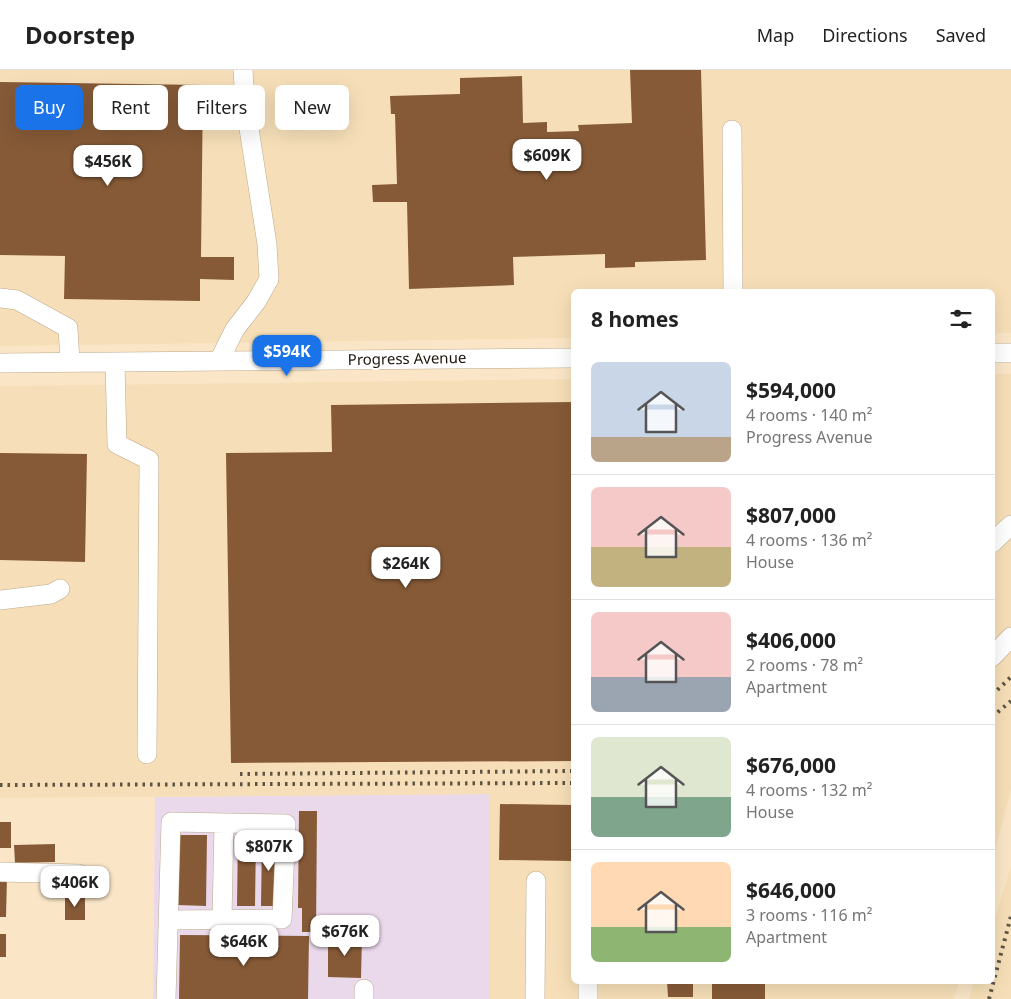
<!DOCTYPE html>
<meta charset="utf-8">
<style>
body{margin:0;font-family:"Noto Sans",sans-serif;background:#f2f2f2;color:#222;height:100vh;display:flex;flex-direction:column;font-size:19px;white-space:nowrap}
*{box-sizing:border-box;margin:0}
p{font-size:16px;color:#767676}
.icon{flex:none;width:28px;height:28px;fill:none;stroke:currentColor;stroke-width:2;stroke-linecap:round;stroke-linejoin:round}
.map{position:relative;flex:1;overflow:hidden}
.panel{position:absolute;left:571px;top:219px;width:424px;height:695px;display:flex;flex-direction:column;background:#fff;border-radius:8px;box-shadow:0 5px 20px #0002}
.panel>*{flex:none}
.hud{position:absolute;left:15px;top:15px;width:475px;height:45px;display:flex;gap:10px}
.price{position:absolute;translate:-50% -42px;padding:0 11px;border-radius:10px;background:#fff;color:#222;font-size:16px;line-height:32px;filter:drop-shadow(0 1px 2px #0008)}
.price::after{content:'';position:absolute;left:50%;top:30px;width:15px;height:11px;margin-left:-8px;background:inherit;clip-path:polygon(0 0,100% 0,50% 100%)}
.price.current{background:#1a73e8;color:#fff}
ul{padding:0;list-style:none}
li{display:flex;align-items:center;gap:15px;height:125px;padding:0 20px}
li+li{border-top:1px solid #e0e0e0}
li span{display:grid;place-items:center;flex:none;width:140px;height:100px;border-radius:8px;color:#555}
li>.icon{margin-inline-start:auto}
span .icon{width:60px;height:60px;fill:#fffc;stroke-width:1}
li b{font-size:21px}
h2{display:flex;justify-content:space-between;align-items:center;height:60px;padding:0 20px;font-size:21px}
.pill{padding:0 18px;border-radius:8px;background:#fff;box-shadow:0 5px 20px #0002;font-size:18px;line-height:45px}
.pill.current{background:#1a73e8;color:#fff}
header{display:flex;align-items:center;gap:30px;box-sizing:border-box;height:70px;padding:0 25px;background:#fff;border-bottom:1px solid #e0e0e0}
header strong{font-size:24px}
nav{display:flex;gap:28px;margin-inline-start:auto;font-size:18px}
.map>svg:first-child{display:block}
.commercial{fill:#ead9ea}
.built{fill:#f6dfb8}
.building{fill:#865a37}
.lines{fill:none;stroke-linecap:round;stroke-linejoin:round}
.minor-casing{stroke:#bca98b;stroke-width:20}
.minor{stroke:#fff;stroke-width:19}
.rail{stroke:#5e5443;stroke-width:4;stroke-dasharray:2.5 5;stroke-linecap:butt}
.labels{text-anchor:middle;stroke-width:4;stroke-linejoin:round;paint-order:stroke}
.street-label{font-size:15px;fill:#1a1409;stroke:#fff}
</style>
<header>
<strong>Doorstep</strong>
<nav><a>Map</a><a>Directions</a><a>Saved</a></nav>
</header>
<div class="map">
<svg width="1011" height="929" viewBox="0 0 1011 929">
<rect width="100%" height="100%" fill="#fae6c7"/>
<!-- commercial -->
<path class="commercial" d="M491 724 490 929H153L155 727Z"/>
<!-- built -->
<path class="built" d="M0 0H1011V263H993L992 221H574V268L0 276Z
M992 304H1011V720L993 788Z
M574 309V911H959L954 929H490V724L0 728V316Z
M1011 796V929H969L974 911H992L993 854Z"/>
<!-- building -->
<path class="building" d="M630 0H701L706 190 635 192V197L605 198V184L513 187 514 215 409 219 407 132H373L372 115 397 114 395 44H391L390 26 460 24V8L522 6 523 53 547 52V62L579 61 578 55 632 53Z
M0 12 203 15 201 187H234V210L200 209V231L64 229 65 186 0 185Z
M574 332V691L231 693 226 383 332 382 331 335Z
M0 383 87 384 85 492 0 490Z
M500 734 574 735V791L499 790Z
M299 741H317L316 862H302V838H298Z
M0 752H11V778H0Z
M178 765H207L206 836 177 835Z
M238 766H256L255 836H237Z
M262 767H276L275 836H261Z
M55 774V792L15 793 14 775Z
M0 806H7L6 847H0Z
M65 827H85V850H65Z
M0 864H6V887H0Z
M180 865 309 866 308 929H179Z
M328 866H362L361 908 328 907Z
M667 911H693V927H668Z
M712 911H765V929H712Z"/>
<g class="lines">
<!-- minor casing -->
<g class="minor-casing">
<path id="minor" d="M732 60 733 221
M0 228 17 230 68 258 70 292
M992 283H1011
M219 291 235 259 256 232 269 209 267 174 245 33 243 0
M115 292 117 374 149 390 147 684
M0 293 574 288
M992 473 1011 455
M0 530 51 524 60 519
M992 587 1011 567
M0 802 79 804
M222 849 224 753
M588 911V929
M166 929 171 752 286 754 282 849 168 850
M364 929V919
M535 929 536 811"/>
</g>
<!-- minor -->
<use href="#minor" class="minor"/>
<!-- rail -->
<path class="rail" d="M992 625 1011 607
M992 647 1011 631
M240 704 574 701
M0 715 574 713
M989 929 1011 846"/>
</g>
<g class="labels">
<!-- street labels -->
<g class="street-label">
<text transform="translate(407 289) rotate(-1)" y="5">Progress Avenue</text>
</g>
</g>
</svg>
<b class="price" style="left:547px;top:111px">$609K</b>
<b class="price" style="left:108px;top:117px">$456K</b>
<b class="price current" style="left:287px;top:307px">$594K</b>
<b class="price" style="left:406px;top:519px">$264K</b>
<b class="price" style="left:269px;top:802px">$807K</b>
<b class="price" style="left:75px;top:838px">$406K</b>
<b class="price" style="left:345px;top:887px">$676K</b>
<b class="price" style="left:244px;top:897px">$646K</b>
<div class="hud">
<a class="pill current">Buy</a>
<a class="pill">Rent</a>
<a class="pill">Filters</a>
<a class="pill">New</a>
</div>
<section class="panel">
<h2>8 homes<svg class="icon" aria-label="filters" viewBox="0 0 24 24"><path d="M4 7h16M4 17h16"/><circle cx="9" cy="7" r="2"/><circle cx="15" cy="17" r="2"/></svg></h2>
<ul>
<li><span style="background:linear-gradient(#c9d6e8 75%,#b9a48a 0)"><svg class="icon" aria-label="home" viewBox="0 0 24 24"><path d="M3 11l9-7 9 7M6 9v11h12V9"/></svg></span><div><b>$594,000</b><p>4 rooms · 140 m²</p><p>Progress Avenue</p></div></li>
<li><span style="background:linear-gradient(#f6c9c9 60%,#c2b280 0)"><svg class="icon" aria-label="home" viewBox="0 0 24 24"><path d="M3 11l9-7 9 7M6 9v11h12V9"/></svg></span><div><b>$807,000</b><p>4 rooms · 136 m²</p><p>House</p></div></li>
<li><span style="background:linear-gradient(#f6c9c9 65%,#9aa5b1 0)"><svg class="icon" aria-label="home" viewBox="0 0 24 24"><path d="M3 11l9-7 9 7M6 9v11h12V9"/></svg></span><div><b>$406,000</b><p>2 rooms · 78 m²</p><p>Apartment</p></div></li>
<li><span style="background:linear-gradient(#dfe7d0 60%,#7fa58c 0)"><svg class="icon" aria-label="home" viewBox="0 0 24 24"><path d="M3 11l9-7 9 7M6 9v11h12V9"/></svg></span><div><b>$676,000</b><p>4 rooms · 132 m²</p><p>House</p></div></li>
<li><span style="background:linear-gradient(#ffd9b3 65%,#8fb573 0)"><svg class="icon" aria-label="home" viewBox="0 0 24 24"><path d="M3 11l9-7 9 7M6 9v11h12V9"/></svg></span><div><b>$646,000</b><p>3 rooms · 116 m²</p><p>Apartment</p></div></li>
</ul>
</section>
</div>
